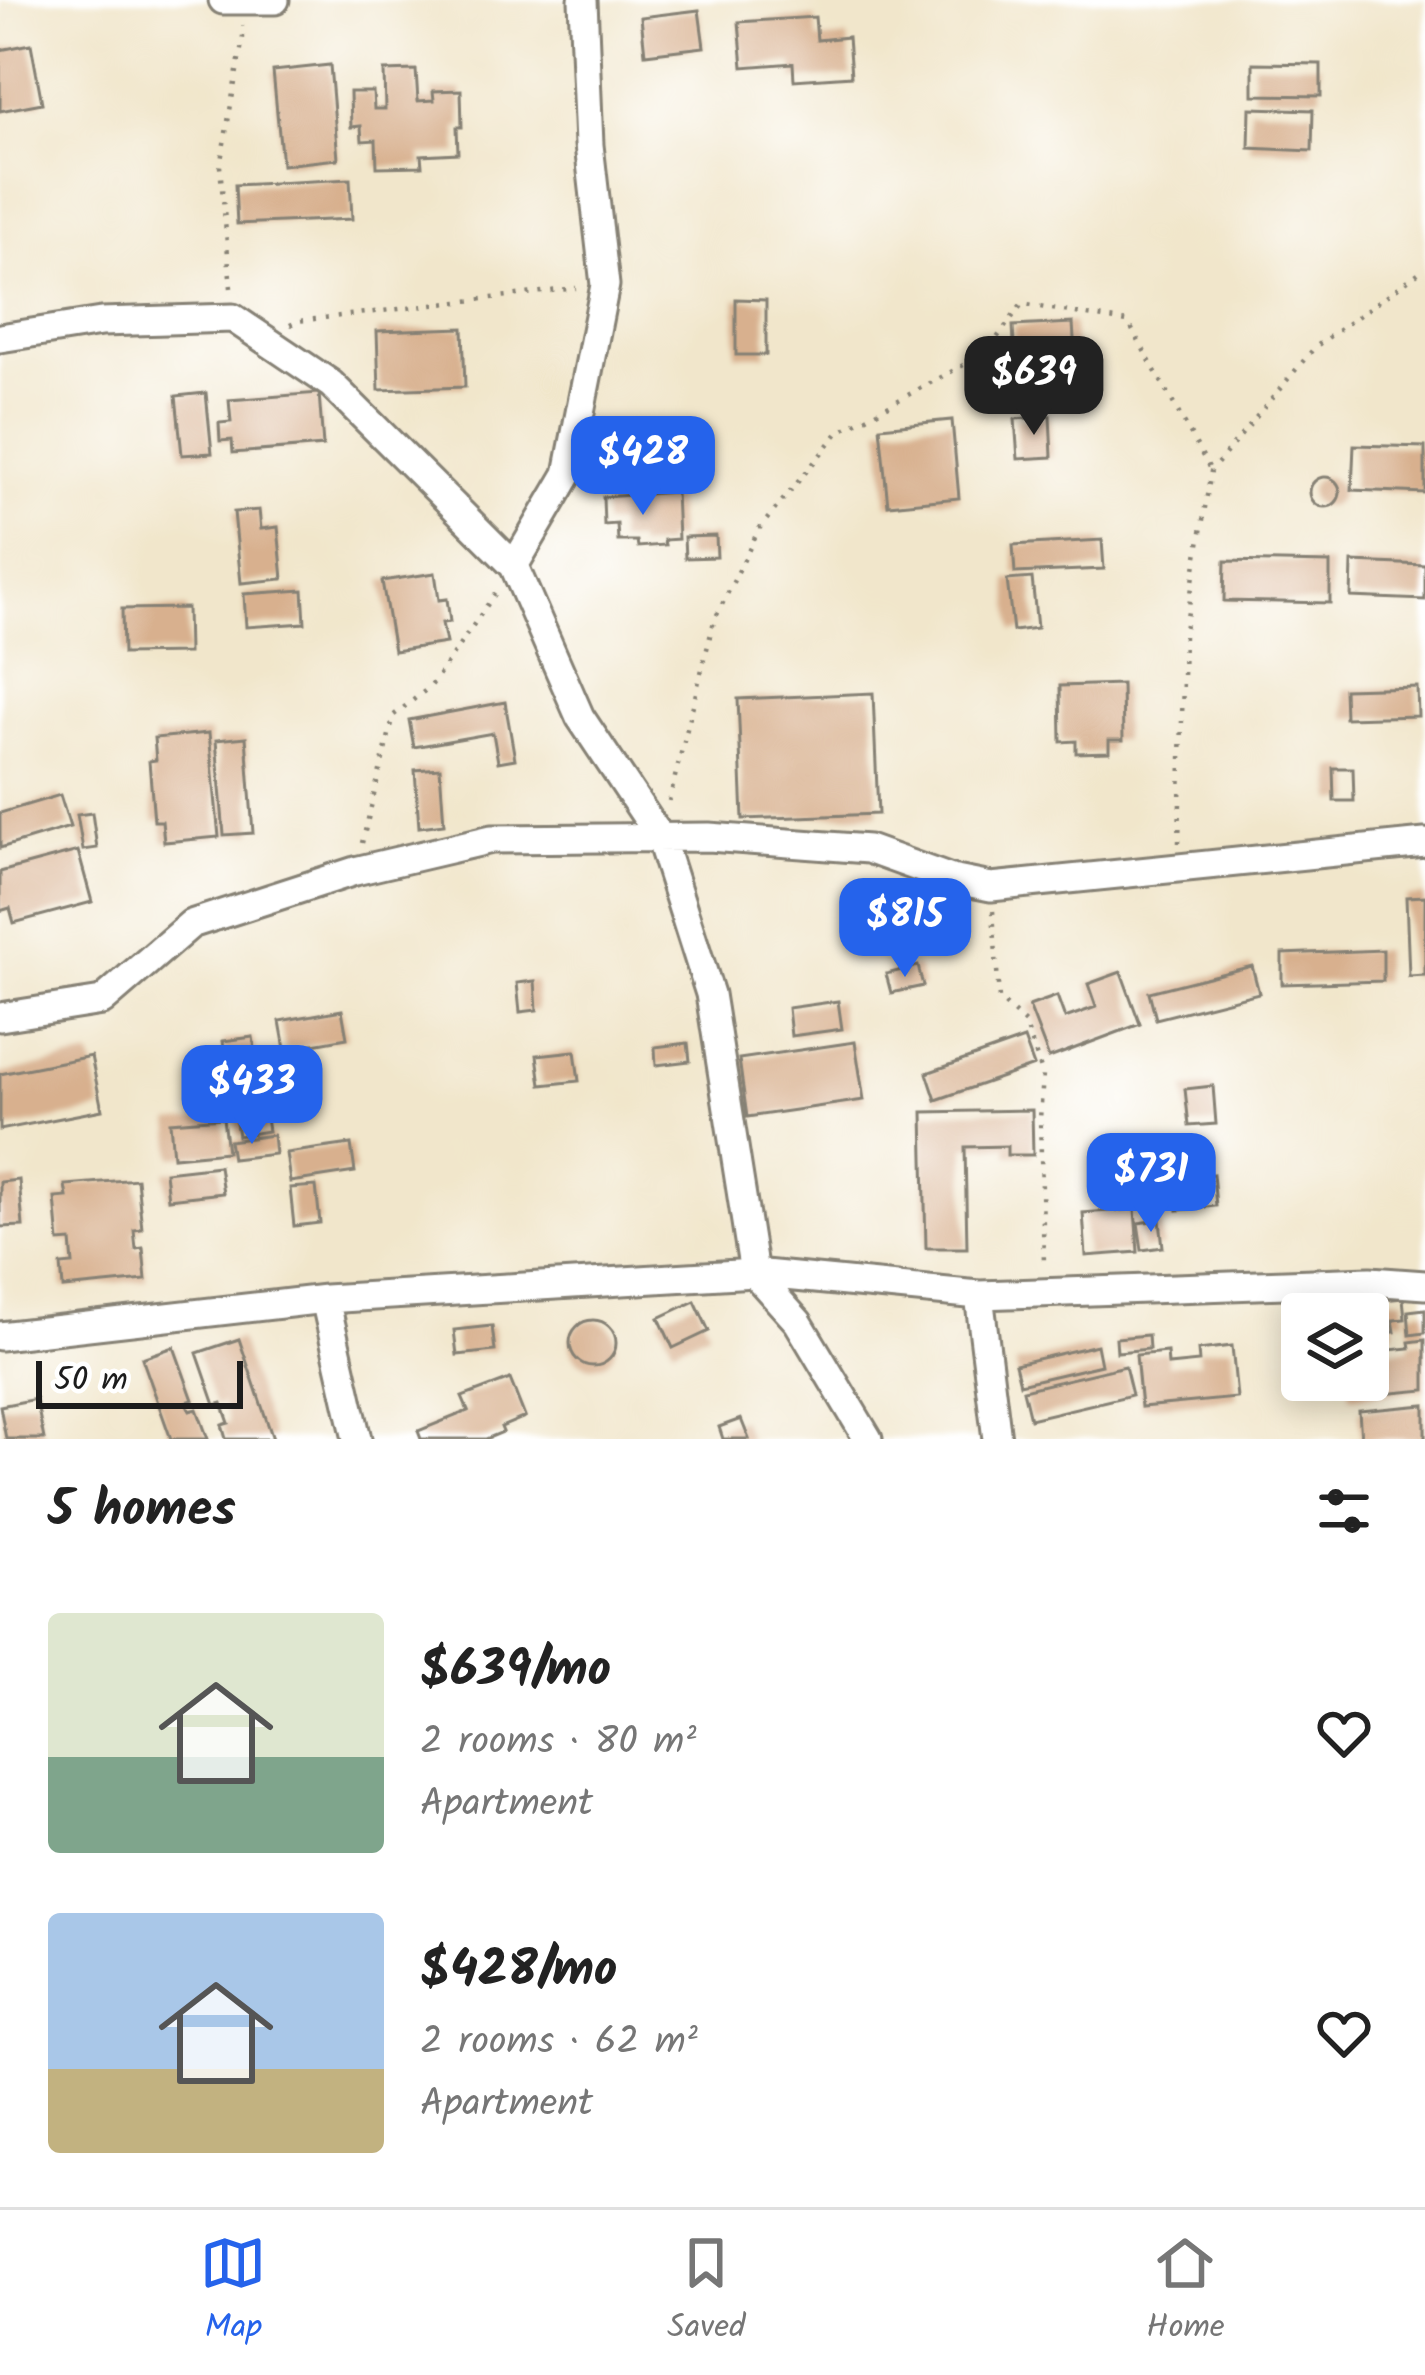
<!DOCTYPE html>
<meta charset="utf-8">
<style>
body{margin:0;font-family:Kalam,sans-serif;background:#f2f2f2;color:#222;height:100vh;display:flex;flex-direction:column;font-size:45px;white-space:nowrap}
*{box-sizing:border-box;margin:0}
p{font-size:39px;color:#767676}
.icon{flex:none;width:66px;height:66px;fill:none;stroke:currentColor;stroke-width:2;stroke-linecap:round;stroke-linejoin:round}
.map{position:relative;height:1439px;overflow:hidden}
.details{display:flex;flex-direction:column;background:#fff;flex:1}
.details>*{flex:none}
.buttons{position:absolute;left:1281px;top:1293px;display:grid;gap:24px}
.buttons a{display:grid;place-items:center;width:108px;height:108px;border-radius:12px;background:#fff;box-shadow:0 6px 30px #0003;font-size:60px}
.scale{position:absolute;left:36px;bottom:30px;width:207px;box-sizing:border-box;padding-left:12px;border:6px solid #1c1c1c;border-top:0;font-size:33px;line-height:42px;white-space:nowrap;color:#1c1c1c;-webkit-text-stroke:9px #fff;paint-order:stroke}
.price{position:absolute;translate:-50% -102px;padding:0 27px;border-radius:24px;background:#2563eb;color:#fff;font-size:39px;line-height:78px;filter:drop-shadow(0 3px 6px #0008)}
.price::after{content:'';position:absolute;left:50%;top:72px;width:36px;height:27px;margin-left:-18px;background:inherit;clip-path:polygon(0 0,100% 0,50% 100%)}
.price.on{background:#222;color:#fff}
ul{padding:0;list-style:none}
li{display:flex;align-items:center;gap:36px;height:300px;padding:0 48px}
li span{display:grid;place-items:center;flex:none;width:336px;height:240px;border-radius:12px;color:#555}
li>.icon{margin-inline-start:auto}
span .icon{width:144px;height:144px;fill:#fffc;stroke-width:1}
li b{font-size:51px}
h2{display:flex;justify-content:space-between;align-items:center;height:144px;padding:0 48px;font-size:51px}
.tab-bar{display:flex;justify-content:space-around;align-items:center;height:168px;border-top:3px solid #e0e0e0;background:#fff;font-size:33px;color:#767676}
.tab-bar a{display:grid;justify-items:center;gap:6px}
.tab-bar .on{color:#2563eb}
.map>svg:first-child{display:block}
.building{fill:#d8b08e}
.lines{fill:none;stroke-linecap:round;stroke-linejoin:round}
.minor-casing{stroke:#868174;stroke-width:33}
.path{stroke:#868174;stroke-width:4.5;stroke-dasharray:3 9;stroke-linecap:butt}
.minor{stroke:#fff;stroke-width:27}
</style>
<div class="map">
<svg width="1425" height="1439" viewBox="0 0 1425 1439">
<rect width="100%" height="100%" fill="#fff"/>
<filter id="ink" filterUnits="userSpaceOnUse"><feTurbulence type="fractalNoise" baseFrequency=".00833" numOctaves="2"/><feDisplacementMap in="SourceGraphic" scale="24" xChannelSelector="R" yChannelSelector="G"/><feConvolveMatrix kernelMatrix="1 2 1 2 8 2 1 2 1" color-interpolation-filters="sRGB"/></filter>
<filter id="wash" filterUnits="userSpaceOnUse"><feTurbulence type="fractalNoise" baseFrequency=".004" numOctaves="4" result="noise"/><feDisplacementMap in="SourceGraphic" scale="48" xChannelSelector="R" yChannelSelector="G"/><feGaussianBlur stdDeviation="2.7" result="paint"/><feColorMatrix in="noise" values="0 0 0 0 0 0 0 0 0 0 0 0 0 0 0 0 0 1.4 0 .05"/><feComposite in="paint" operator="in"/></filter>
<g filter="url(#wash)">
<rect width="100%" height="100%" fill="#f1e6cb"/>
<g id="blocks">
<!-- building -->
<path class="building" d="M699 10 704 47 645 54 641 17Z
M815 17 817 40 848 37 851 76 794 80 793 63 743 67 739 22Z
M31 44 42 103 0 111V50Z
M1253 63 1321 64V96L1253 95Z
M330 65 338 159 282 165 273 71Z
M416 70 418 101 434 100 433 91 461 90 462 127H457L458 153 421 155 422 166 377 167 376 140 362 141 361 126 351 127 350 92H373L374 109H385L384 71Z
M1250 108 1313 110 1312 151 1249 148Z
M350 179 352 219 237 224 235 185Z
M736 299 766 300V355H736Z
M1073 323 1075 355 1015 359 1013 326Z
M463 328 465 387 379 390 377 331Z
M206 393 212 453 182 455 176 396Z
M319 393 323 446 233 453 232 440 220 441 219 423 231 422 229 400Z
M1050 416 1052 457 1018 459 1015 419Z
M952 420 959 498 888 505 880 427Z
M1354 445 1425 447V493L1352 490Z
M1310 492a15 15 0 1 1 30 0a15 15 0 1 1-30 0Z
M676 492 678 539 664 540 665 545 638 547 637 541H618L617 524 604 525 603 497Z
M259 510 261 529 278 527 283 579 241 583 234 512Z
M716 536 717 557 685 558 684 537Z
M1102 540 1104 569 1015 573 1013 545Z
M1225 561 1330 563V603L1224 601Z
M1352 562 1425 565V600L1351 597Z
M435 573 439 600 447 599 450 622 442 623 446 643 394 651 382 581Z
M1032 578 1037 628 1013 631 1007 580Z
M303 590 305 623 246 627 244 594Z
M187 608 188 653 123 654 122 609Z
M1122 684 1123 740H1109V752L1076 753V741L1061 742 1060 686Z
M1417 687 1418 716 1345 718 1344 689Z
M873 693 878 814 743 819 738 699Z
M505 702 515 759 498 762 493 733 414 747 409 720Z
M209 733 219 837 164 842 162 821H154L149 761 156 760 154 738Z
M246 737 253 833 224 835 216 740Z
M440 768 444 824 419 827 415 770Z
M1333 768H1353L1354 801H1334Z
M60 795 70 827 0 848V813Z
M92 813 97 848 83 850 77 815Z
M78 851 92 902 14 923 10 908 0 911V872Z
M1425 896V975L1409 976 1406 897Z
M1383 950V981L1282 984V954Z
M918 966 923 986 891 993 886 974Z
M1252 966 1259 993 1156 1019 1149 992Z
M1121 972 1140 1024 1049 1058 1029 1006 1057 996 1065 1018 1096 1007 1088 984Z
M535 981 537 1010 520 1012 517 983Z
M838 1001 842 1029 791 1036 788 1008Z
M342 1010 347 1038 285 1049 280 1021Z
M253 1037 268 1131 238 1136 223 1041Z
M1024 1039 1034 1066 936 1100 927 1073Z
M855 1042 864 1100 747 1117 739 1059Z
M688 1043 690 1061 656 1065 655 1047Z
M575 1051 579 1081 541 1085 537 1055Z
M91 1056 102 1110 0 1130V1074Z
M1213 1086 1216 1124 1189 1126 1185 1089Z
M1032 1110 1033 1155H1007V1146L965 1147 967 1248H926L923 1112Z
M223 1118 227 1152 173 1157 170 1122Z
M273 1135 275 1154 232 1159 229 1141Z
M351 1144 355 1172 290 1182 286 1153Z
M219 1166 223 1193 168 1199 165 1172Z
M1213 1174 1216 1206 1178 1210 1176 1178Z
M137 1179 142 1229 134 1230 136 1249 143 1248 146 1280 63 1288 61 1265 73 1264 71 1241 59 1242 55 1198 67 1197 65 1185Z
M19 1180 23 1226 0 1227V1182Z
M316 1186 320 1223 294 1226 290 1188Z
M1135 1209 1138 1252 1086 1256 1083 1213Z
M1160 1220 1163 1247 1142 1250 1138 1223Z
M1403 1298 1405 1319 1393 1320 1395 1332 1368 1335V1314H1365L1363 1302Z
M695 1301 709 1331 673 1348 659 1318Z
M1425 1309V1333L1410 1335 1408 1311Z
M570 1343a23 23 0 1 1 46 0a23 23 0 1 1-46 0Z
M492 1326 495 1351 457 1355 454 1330Z
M1148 1335 1149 1349 1117 1352 1116 1338Z
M239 1339 273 1439H226L222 1425 229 1423 222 1403 215 1405 197 1353Z
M1425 1340V1390L1350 1397 1348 1380H1368V1352L1410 1348 1409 1342Z
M1097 1345 1101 1365 1020 1384 1015 1364Z
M1232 1346 1237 1398 1141 1407 1136 1355 1167 1352 1168 1365 1199 1362 1198 1350Z
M174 1347 193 1400 186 1402 190 1411 197 1409 208 1439H171L142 1358Z
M1125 1366 1132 1395 1030 1419 1023 1390Z
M510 1379 525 1417 501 1427 503 1432 486 1439H421L418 1431 468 1411 462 1397Z
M36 1399 44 1439H6L0 1406Z
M1425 1405V1439H1361L1359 1411Z
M741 1419 749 1439H723L719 1427Z"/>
</g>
</g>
<g filter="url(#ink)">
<use href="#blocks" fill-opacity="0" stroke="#868174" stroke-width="3"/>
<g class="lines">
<!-- minor casing -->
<g class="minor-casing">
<path id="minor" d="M223 0H275
M0 338 101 322 233 318 331 384 514 566 580 717 660 837 710 994 754 1273 798 1322 868 1439
M514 566 568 474 605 285 589 145 583 0
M0 1017 102 1001 191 924 355 871 492 839 709 837 868 849 951 879 991 887 1425 843
M979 1295 997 1439
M325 1299 357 1439
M0 1336 325 1299 754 1273 979 1295 1370 1281 1425 1285"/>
</g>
<!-- path -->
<path class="path" d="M231 288 220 166 243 38 242 26
M290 325 298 321 576 288
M669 801 714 621 759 529 839 432 986 353 1022 304 1128 322 1211 471
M362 843 394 715 431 686 497 591
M1179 843 1184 636 1211 471 1315 347 1425 268
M993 911 999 999 1025 1023 1043 1075 1040 1119 1044 1263"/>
<!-- minor -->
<use href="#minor" class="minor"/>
</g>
</g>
</svg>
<div class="buttons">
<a><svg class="icon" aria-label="layers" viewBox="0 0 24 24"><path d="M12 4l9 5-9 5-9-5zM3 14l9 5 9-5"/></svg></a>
</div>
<div class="scale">50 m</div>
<b class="price on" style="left:1034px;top:438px">$639</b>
<b class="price" style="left:643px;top:518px">$428</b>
<b class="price" style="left:905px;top:980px">$815</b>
<b class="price" style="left:252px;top:1147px">$433</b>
<b class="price" style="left:1151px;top:1235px">$731</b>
</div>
<section class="details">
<h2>5 homes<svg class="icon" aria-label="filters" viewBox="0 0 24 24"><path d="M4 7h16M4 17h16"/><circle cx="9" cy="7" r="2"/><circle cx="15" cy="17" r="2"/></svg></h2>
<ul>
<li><span style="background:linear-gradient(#dfe7d0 60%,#7fa58c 0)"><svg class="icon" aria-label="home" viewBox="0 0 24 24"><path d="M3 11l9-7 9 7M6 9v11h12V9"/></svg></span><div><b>$639/mo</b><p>2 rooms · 80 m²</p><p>Apartment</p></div><svg class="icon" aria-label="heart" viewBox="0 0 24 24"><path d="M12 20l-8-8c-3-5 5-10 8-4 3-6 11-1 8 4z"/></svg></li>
<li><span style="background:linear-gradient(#a9c7e8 65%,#c2b280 0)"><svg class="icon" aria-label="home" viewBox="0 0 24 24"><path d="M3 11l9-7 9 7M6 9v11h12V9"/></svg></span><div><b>$428/mo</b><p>2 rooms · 62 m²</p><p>Apartment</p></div><svg class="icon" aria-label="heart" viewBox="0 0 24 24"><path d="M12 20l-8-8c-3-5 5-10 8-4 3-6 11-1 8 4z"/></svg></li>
</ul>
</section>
<nav class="tab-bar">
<a class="on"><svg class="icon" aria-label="map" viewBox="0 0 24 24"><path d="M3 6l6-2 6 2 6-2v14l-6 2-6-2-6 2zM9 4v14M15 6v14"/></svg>Map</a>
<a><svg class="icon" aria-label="saved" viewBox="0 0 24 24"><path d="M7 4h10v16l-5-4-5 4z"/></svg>Saved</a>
<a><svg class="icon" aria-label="home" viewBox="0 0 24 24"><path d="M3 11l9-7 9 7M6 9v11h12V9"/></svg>Home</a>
</nav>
